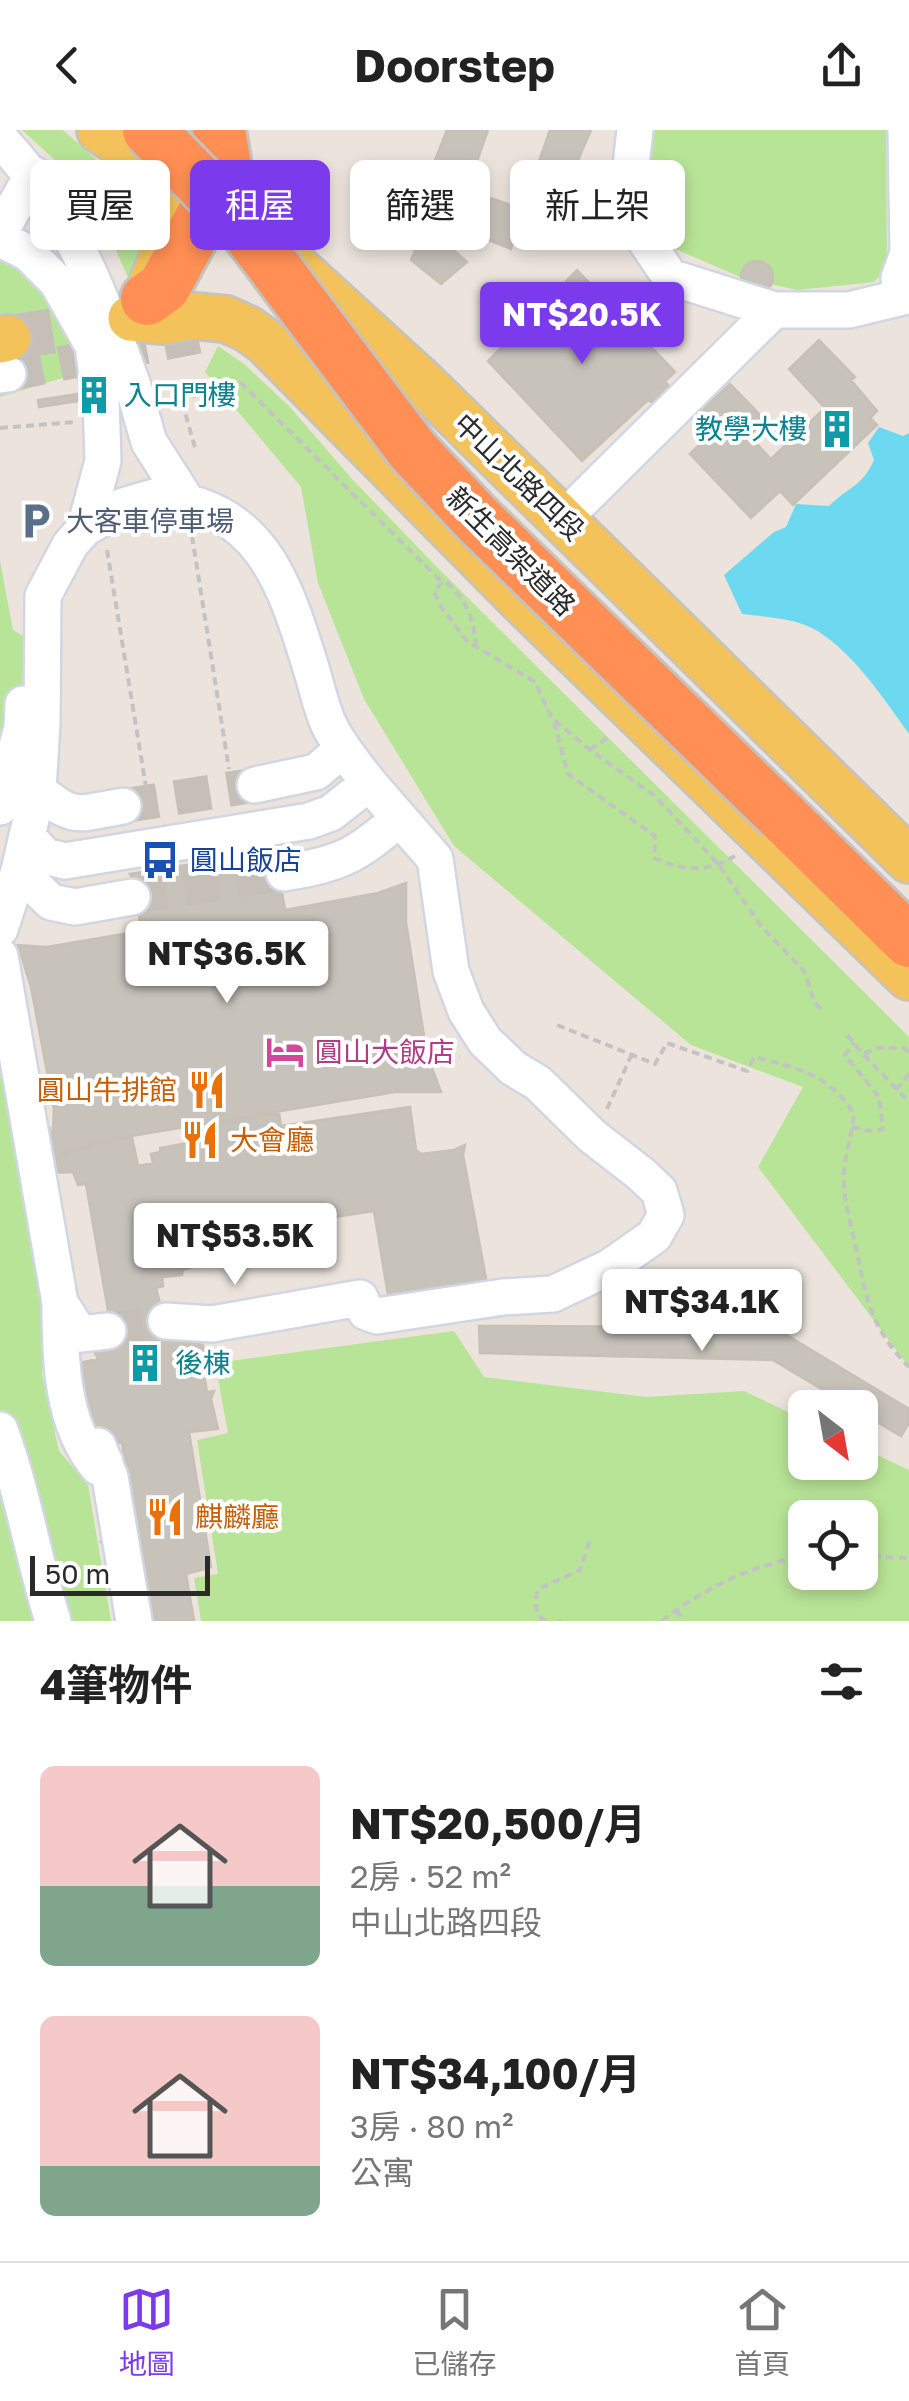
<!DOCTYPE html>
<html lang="zh-TW">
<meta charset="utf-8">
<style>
body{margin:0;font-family:"Golos Text","Noto Sans TC",sans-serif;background:#f6f6f6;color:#222;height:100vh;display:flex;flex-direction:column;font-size:38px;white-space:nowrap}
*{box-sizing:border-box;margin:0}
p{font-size:32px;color:#767676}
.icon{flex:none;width:55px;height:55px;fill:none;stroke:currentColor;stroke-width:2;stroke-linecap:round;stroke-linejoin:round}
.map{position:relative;height:1491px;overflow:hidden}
.sheet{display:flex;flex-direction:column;background:#fff;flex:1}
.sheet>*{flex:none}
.top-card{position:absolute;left:30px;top:30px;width:850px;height:90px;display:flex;gap:20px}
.needle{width:65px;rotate:149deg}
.fabs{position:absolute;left:788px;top:1260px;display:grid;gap:20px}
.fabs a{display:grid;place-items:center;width:90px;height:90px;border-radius:15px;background:#fff;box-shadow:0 5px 15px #0003;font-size:50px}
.scale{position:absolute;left:30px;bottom:25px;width:180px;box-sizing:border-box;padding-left:10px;border:5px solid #2a2a2a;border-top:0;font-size:28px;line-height:35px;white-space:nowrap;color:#2a2a2a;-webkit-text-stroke:8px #fff;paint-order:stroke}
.price{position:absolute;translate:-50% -85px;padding:0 22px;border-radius:10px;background:#fff;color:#222;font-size:32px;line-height:65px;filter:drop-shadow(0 2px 5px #0008)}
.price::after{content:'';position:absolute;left:50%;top:60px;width:30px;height:22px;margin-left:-15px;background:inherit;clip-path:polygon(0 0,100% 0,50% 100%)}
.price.on{background:#7c3aed;color:#fff}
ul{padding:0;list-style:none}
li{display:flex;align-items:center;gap:30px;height:250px;padding:0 40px}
li span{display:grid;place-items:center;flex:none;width:280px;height:200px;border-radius:15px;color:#555}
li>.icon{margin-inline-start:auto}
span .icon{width:120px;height:120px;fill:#fffc;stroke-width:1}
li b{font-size:42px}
h2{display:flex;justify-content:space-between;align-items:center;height:120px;padding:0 40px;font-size:42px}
.tag{padding:0 35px;border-radius:15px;background:#fff;box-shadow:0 5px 15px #0003;font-size:35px;line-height:90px}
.tag.on{background:#7c3aed;color:#fff}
header{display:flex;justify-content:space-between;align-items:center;height:130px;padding:0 40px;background:#fff;font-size:45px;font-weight:700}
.dock{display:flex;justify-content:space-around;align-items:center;height:140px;border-top:2px solid #e0e0e0;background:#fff;font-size:28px;color:#767676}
.dock a{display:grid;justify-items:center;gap:5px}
.dock .on{color:#7c3aed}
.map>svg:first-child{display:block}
.green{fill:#b8e497;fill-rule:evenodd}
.water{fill:#6cd9f1}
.building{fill:#c7c2ba;stroke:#c8c0b5;stroke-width:2.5}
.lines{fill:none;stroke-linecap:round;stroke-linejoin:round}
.minor-tunnel{stroke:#c5bfb8;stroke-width:35;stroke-dasharray:35 18;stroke-linecap:butt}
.major-tunnel{stroke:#c5bfb8;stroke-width:45;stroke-dasharray:45 22;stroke-linecap:butt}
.minor-casing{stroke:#d1d6e3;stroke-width:40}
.major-casing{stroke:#c3c3c3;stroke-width:50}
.highway-casing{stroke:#c3c3c3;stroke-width:58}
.path{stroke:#c3c3c3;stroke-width:4;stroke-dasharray:8 5;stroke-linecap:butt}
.minor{stroke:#fff;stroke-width:35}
.major{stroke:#f3c25a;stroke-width:45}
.highway{stroke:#ff8f54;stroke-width:52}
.highway-bridge-casing{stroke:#c3c3c3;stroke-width:58;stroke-linecap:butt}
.highway-bridge{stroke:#ff8f54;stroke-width:52}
.labels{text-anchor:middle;stroke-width:8;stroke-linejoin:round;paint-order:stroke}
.culture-label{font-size:28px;fill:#0d838f;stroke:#fff;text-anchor:start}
.street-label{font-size:28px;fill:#2a2a2a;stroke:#fff}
.service-label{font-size:28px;fill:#4e5e75;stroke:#fff;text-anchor:start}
.transit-label{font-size:28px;fill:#164399;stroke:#fff;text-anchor:start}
.hotel-label{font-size:28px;fill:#b23c85;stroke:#fff;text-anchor:start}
.food-label{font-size:28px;fill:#c56008;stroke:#fff;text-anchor:start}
</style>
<header><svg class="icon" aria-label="back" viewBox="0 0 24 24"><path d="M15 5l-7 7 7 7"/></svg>Doorstep<svg class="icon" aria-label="share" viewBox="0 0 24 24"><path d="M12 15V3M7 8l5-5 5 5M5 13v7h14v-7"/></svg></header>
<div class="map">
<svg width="909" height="1491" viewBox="0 0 909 1491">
<rect width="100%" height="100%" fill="#ece4dc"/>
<!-- green -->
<path class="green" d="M22 0H63L132 61 153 104 134 162 92 64Z
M653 0H886L887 138 874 152 798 160 745 149 666 115C648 68 646 50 653 0Z
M0 114H18L74 212 79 243 0 267Z
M218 216 244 234 290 277 352 349 432 432 909 907V1237L758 1037 803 957 691 915 454 716 364 569 318 453 301 357 205 242Z
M0 431 13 500 25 507 18 624 0 690Z
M0 864 46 1198 42 1244 59 1321 88 1355 111 1491H0Z
M454 1201 484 1247 646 1267 744 1261 805 1290V1332H860V1317L909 1340V1491H201L194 1448 218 1444 197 1310 228 1303 215 1233ZM805 1388H860V1442H805Z"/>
<!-- water -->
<path class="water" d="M879 297 903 306 909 303V604C884 569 856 526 819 502 798 488 766 487 742 484L724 445 774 402 786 397 796 374 829 376C849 356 862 357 874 330L868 313Z"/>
<!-- building -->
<path class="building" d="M447 0H488L467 60 522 79 550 0H591L544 109 516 99 511 119 437 89 434 103 467 132 441 154 411 130 416 118 408 98Z
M741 147a16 16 0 1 1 32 0a16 16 0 1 1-32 0Z
M577 140 675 242 665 251 673 262 659 277 648 270 582 331 488 231Z
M819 210 855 247 851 250 877 281 870 288 877 295 793 375 780 361 751 388 690 324 711 303 695 287 730 254 765 290 749 306 771 329 825 278 789 239Z
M150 253 151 260 39 277 38 270Z
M275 721 285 780 378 763 406 753V792L427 925 441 962H395L101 1011 52 1026 54 979 31 857 18 815 47 817 141 801 135 752 130 744Z
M410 977 416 1020 421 1024 454 1020 465 1015 463 1025 487 1154 389 1171 374 1081 289 1094 294 1122 255 1127 249 1102 190 1111 195 1136 183 1140 182 1145 162 1147 163 1156 156 1158 167 1201 199 1204 208 1231 202 1232 207 1262 214 1261 211 1269 218 1299 189 1302 211 1437 186 1444 194 1491H150L114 1440 107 1444 105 1419 101 1412 136 1409 122 1312 110 1317 113 1307 109 1297 84 1303 70 1235 98 1229 89 1211 113 1209 86 1054 78 1055 73 1042 51 1043 40 1000 50 998 52 1029 100 1013 132 1007 138 1036 153 1033 151 1024 160 1022V1018L215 1008 213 994 279 983 281 996Z
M751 1180 776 1181 775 1198 909 1279V1293L901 1306 860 1282V1278H853L773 1230 480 1223 479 1196 751 1197Z"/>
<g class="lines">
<!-- minor-tunnel -->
<path class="minor-tunnel" d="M8 244 198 206
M123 676 255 655
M132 767 284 743
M108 1201 166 1191"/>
<!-- major-tunnel -->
<path class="major-tunnel" d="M8 208 125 189"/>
<!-- minor casing -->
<g class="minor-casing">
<path id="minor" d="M635 0 629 53 641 104 670 147 774 180H849L903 167 899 148 908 123 906 0
M0 9C72 86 98 158 133 256
M0 102 33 44
M0 109 28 123 57 152 93 216 99 261
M0 245 8 244
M135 263 149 312 186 370
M154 367C261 376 283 448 311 538 317 557 321 579 330 597 340 617 355 635 369 653L331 683 309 691 65 731 45 726 27 706 38 660 42 594 43 466 70 415 85 398 123 376Z
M563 389 774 180
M85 398 103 331 101 268
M255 655 316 642 343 619
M38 660C74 691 78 684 123 676
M0 677 22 598 23 574
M27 706 19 741 51 772 75 777 132 767
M284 743C342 733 354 727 399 689
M0 799 19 741
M0 826 60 1173C60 1227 61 1294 98 1337L105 1332
M60 1173 80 1204 108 1201
M166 1191 212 1194 360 1168 366 1182 377 1186 503 1167 553 1164 610 1137 654 1106 666 1085 659 1061 641 1044 592 1006 538 953 513 938 485 911 466 881 451 841 435 729 369 653
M0 1300C23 1362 33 1428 53 1491
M98 1316 110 1347 134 1491"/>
</g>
<!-- major casing -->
<g class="major-casing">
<path id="major" d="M100 0 186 57
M126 33C167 84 183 83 153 150
M287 129 424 254 909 730
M131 188 163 191 194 186 226 189 248 199 266 212 519 468 909 847
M0 210 8 208"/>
</g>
<!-- highway casing -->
<g class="highway-casing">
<path id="highway" d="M147 169 164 157 202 87 224 30 219 0
M782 686 909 811"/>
</g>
<!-- path -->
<path class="path" d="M182 272 196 321
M168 275 238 250 441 451
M0 298 75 292
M192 406 229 639
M107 420 146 657
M476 517C474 490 467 470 446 452H442L434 462 442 478 467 511 535 552 552 588 590 620 655 666 719 735 761 796 805 842 814 872 822 880
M554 592 568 644 655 706 654 728C684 741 705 743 735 726
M590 620 610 606
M557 895 655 934 667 913 747 941 754 927C797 938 828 943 854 984 852 1004 845 1023 844 1044 843 1067 850 1091 855 1113 867 1167 868 1195 909 1237
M847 905 863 924 877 918H905L909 923
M435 918 460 927
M864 925 909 972
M896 960 909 944
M607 979 632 924
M852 997 869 1001 883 999 879 967 845 925 854 912
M860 1426 909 1428
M676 1480 684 1491
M546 1491C533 1483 535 1473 538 1459L580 1440 591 1407
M558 1491H562
M662 1491C704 1458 752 1435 805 1426"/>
<!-- minor -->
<use href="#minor" class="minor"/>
<!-- major -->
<use href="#major" class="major"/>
<!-- highway -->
<use href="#highway" class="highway"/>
<!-- highway-bridge casing -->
<g class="highway-bridge-casing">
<path id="highway-bridge" d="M149 0 244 97 413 321 476 388 782 686"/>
</g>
<!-- highway-bridge -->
<use href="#highway-bridge" class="highway-bridge"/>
</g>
<!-- icons -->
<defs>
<g id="building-bare" transform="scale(3)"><path d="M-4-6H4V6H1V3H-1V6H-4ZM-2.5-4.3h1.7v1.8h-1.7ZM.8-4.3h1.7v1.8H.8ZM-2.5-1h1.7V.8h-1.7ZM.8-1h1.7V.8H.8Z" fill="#0f9aa8" stroke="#fff" stroke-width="2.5" paint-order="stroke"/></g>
<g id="parking-bare" transform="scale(3)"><path d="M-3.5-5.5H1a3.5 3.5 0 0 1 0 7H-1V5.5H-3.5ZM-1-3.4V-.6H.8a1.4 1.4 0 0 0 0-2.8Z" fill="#5c6f8a" stroke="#fff" stroke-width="2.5" paint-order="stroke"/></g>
<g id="bus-bare" transform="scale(3)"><path d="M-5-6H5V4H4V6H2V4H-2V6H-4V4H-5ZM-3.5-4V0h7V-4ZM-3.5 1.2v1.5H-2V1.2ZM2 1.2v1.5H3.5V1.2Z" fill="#1a4fb4" stroke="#fff" stroke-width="2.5" paint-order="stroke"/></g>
<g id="hotel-bare" transform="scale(3)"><path d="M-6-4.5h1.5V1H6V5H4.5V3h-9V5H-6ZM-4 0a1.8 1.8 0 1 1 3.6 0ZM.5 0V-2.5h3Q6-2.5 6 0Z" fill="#d1479c" stroke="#fff" stroke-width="2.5" paint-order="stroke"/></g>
<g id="restaurant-bare" transform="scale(3)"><path d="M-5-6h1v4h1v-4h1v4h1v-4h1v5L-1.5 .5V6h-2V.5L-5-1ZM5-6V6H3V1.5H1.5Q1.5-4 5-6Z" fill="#e8710a" stroke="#fff" stroke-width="2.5" paint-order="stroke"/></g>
</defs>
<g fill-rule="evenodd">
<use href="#building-bare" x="94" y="265"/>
<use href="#building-bare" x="837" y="299"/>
<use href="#parking-bare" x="36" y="391"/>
<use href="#bus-bare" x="160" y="730"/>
<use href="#hotel-bare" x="285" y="922"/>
<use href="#restaurant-bare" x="207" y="960"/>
<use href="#restaurant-bare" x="200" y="1010"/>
<use href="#building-bare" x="145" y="1233"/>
<use href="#restaurant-bare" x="165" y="1387"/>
</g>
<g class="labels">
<!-- culture labels -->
<g class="culture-label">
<text x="124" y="275">入口門樓</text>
<text x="807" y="309" text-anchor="end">教學大樓</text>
<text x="175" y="1243">後棟</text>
</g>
<!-- street labels -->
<g class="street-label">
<text transform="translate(519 347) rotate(44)" y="10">中山北路四段</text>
<text transform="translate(511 421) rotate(45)" y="10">新生高架道路</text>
</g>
<!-- service labels -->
<g class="service-label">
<text x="66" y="401">大客車停車場</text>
</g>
<!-- transit labels -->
<g class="transit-label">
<text x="190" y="740">圓山飯店</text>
</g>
<!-- hotel labels -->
<g class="hotel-label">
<text x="315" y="932">圓山大飯店</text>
</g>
<!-- food labels -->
<g class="food-label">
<text x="177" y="970" text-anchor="end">圓山牛排館</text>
<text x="230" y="1020">大會廳</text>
<text x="195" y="1397">麒麟廳</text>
</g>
</g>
</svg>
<div class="fabs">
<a><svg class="needle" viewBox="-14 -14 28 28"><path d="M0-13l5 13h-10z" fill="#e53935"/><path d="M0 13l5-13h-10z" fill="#767676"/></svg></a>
<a><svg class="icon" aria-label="locate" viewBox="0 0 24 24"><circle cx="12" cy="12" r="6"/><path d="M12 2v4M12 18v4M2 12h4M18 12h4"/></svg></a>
</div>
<div class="scale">50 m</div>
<b class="price on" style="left:582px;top:237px">NT$20.5K</b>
<b class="price" style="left:227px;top:876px">NT$36.5K</b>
<b class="price" style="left:235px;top:1158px">NT$53.5K</b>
<b class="price" style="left:702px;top:1224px">NT$34.1K</b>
<div class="top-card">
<a class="tag">買屋</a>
<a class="tag on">租屋</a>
<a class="tag">篩選</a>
<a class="tag">新上架</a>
</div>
</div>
<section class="sheet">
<h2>4筆物件<svg class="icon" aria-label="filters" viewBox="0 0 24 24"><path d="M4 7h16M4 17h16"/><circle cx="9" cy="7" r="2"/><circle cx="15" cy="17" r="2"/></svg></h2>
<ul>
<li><span style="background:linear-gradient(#f6c9c9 60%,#7fa58c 0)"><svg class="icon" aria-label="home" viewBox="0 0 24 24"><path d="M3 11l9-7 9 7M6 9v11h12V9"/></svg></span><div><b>NT$20,500/月</b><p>2房 · 52 m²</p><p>中山北路四段</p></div></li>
<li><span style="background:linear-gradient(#f6c9c9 75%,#7fa58c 0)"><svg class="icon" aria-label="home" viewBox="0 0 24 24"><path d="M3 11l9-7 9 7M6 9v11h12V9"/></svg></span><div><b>NT$34,100/月</b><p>3房 · 80 m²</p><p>公寓</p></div></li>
</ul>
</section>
<nav class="dock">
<a class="on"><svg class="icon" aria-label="map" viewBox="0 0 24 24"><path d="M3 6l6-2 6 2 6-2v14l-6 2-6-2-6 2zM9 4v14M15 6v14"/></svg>地圖</a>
<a><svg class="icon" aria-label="saved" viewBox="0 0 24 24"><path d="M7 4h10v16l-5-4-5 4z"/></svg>已儲存</a>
<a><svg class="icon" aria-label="home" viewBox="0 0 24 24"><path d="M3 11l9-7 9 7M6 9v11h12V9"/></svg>首頁</a>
</nav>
